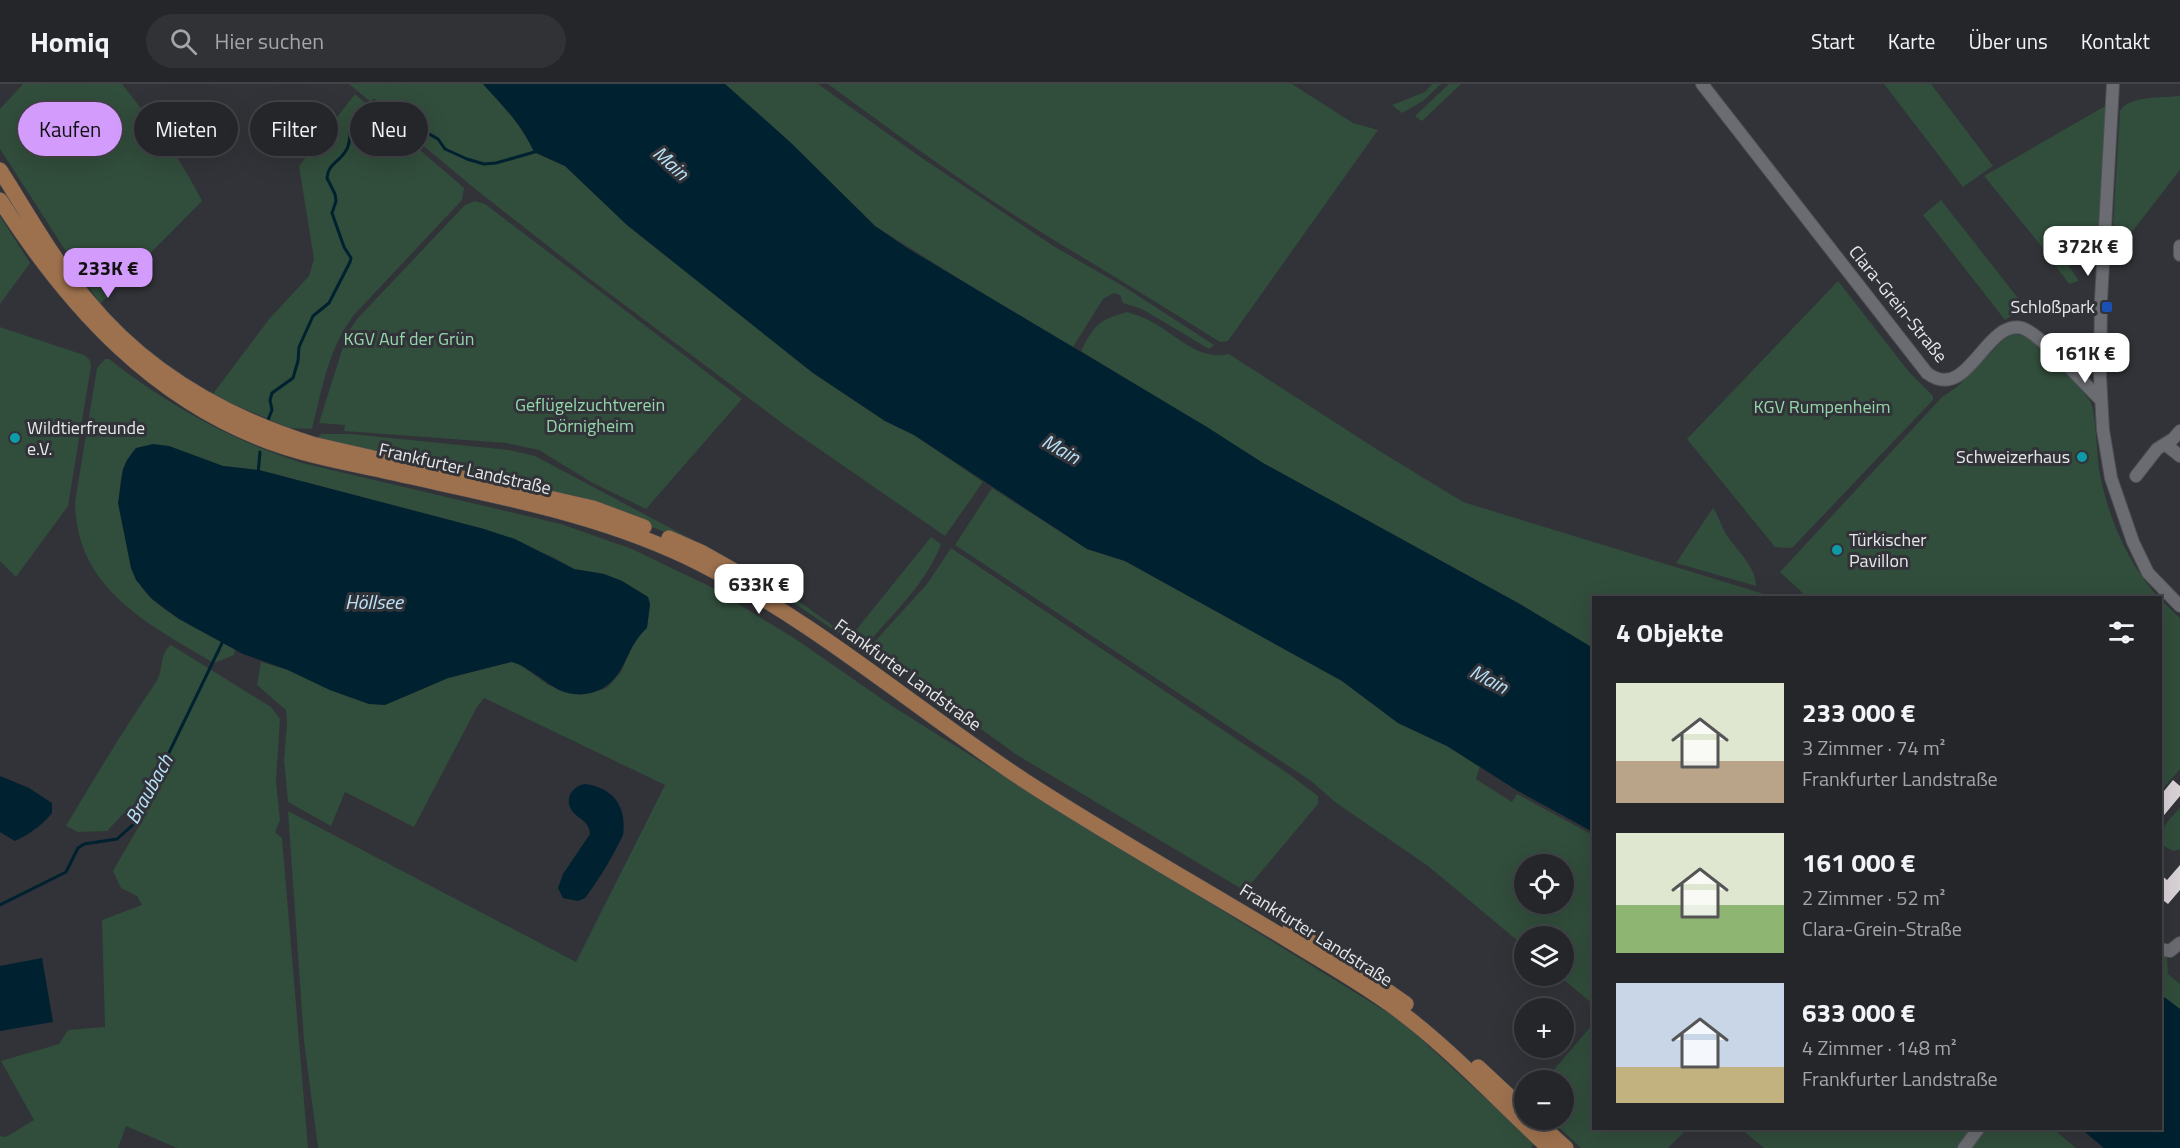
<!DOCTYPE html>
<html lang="de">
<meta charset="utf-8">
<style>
body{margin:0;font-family:"Titillium Web",sans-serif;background:#313236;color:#f1f3f6;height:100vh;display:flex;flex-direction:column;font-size:22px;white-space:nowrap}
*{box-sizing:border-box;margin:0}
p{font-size:20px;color:#a3a5a8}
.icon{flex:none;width:33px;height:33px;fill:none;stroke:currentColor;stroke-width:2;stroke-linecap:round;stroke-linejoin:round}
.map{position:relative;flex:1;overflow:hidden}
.panel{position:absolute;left:1592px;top:512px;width:570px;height:534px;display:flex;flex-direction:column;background:#25262a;border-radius:0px;box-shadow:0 6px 24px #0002,0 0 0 2px #424347}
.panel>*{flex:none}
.hud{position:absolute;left:18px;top:18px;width:570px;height:54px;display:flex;gap:12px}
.fabs{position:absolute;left:1514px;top:770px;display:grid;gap:12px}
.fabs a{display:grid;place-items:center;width:60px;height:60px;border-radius:50%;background:#25262a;box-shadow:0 6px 24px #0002,0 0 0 2px #424347;font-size:30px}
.price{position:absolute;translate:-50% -51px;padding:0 14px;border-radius:12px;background:#fff;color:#222;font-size:20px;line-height:39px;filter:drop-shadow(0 2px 3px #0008)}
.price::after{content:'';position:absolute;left:50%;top:36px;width:18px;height:14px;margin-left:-9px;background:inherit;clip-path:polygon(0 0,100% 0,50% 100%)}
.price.active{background:#d39cfc;color:#111}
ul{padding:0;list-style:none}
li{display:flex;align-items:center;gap:18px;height:150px;padding:0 24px}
li span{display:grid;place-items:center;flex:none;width:168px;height:120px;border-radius:0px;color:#555}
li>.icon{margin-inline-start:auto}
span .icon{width:72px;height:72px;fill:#fffc;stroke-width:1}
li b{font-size:26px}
h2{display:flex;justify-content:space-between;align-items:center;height:72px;padding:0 24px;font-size:26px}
.chip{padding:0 21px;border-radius:27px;background:#25262a;box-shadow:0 6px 24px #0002,0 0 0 2px #424347;font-size:21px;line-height:54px}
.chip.active{background:#d39cfc;color:#111}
header{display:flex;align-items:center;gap:36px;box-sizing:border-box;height:84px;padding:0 30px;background:#25262a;border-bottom:2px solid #424347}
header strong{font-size:28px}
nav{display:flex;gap:33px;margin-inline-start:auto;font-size:21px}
.search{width:420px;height:54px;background:#313236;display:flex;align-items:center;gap:15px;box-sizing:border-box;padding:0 21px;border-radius:33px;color:#a3a5a8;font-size:22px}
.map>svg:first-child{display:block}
.green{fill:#314d3b;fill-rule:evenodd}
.water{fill:#002130}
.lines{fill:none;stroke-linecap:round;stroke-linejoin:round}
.stream{stroke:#002130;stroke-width:3}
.building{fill:#d9d3d7}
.minor-casing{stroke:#4e5054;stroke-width:14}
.major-casing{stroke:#4e5054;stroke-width:16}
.minor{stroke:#6a6c71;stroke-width:12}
.major{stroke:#9d714e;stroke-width:15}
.transit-dot{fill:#1a4fb4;stroke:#313338;stroke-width:2}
.culture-dot{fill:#0f9aa8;stroke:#313338;stroke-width:2}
.labels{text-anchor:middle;stroke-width:6;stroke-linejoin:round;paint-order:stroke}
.street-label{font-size:18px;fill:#e5e7e9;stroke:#313338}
.poi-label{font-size:18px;fill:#e5e7e9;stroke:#313338;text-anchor:end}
.park-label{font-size:18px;fill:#94d6ab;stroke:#313338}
.water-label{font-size:20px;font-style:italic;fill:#b9e3fa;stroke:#313338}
</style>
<header>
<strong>Homiq</strong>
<div class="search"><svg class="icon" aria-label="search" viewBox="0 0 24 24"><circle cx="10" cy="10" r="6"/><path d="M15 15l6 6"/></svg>Hier suchen</div>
<nav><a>Start</a><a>Karte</a><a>Über uns</a><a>Kontakt</a></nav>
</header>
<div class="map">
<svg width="2180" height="1064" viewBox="0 0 2180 1064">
<rect width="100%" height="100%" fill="#313338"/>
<!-- green -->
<path class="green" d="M23 0H122C152 38 181 74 202 117L100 220 0 65V25Z
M349 0H483C503 22 522 41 534 68L565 82 627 141 813 289 885 337 914 351 983 398 945 452 790 345 590 195 474 104Z
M725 0H818L919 72 1055 163 1123 202 1214 261 1209 265 1142 225 1123 219 1120 211 1114 209 1103 215 1073 263 1023 235 875 142 790 58Z
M828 0H1292L1353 39 1378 46 1228 257 1220 258C1166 224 1112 191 1057 158 978 110 903 55 828 0Z
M1432 0H1441L1423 17 1402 29 1392 21 1425 8Z
M1449 0H1461L1422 37 1415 32Z
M1884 0H1931L1993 82 1963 103Z
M355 10 464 104 462 116 353 232C328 266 322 305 312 345L289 344 212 311 270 234 309 192 314 175 299 82Z
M2180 12V86L2111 175 2120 27C2129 11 2164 14 2180 12Z
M2107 21 2099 170 2094 183 2066 143 2049 152 2079 197 2069 200 2038 158 1984 92Z
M1941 116 2025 223 2005 236 1923 131Z
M475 117 485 120 742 315 646 425 591 398 539 366 506 359 344 347 345 341 319 339 347 250 357 235 465 121Z
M0 132 30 179 0 220Z
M1838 197 1909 288 1933 312V316L1792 464 1775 463 1687 355Z
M1127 228C1136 231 1146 234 1154 239 1179 253 1199 277 1229 270L1378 366 1463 418 1774 513H1593V564L1518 519 1263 379 1081 267C1094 241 1099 236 1127 228Z
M0 243 84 271 90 276 91 282 68 422 16 493 0 477Z
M2013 250 2025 252 2032 257C2048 274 2079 299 2090 317 2096 326 2097 371 2099 385 2107 431 2127 478 2158 513H1807L1780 488 1942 313 1958 302 2004 255Z
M105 275H109C168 321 230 356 302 379L561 440 632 465 709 502 797 556 895 624 1002 691 1390 930 1408 943 1534 1059 1531 1064H318L304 957 288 727 576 878 665 701 484 614 477 623 414 743 345 708 331 742 288 718 284 676 287 640 286 626 257 601 261 578 288 586 330 606 369 620 404 613 448 594 511 578 519 580 548 601 581 611 601 606 608 603 621 588 633 559 647 543 650 520 648 513 622 497 604 490 574 485 553 473 484 445 259 386 223 382 185 368 136 364C111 391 120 429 128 461 133 482 135 500 152 515 176 537 207 548 235 565L234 571 214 579C148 540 76 505 75 418L97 284Z
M321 350H351L509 366 535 372 772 498 850 554 847 555 769 502 674 452 632 435 320 358 318 353Z
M992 404 1087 465 1125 477 1342 597 1398 639 1447 662 1480 683 1476 695 1512 718 1517 710 1593 751V920L1558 891H1563V852H1524V862L1428 782 1335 718 1311 697 955 461ZM1524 780H1563V819H1524Z
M1713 424C1719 432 1721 442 1726 450 1736 466 1756 482 1756 502L1676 479Z
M931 453 941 460C927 498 896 526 871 556L861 558 852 551Z
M951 464 1286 688 1318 712V720L1245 807 1017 671 869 564 927 500Z
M2160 515 2180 534V685L2160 708Z
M171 561 271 623 280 635 276 697 280 736 275 748 282 754 308 1064H177L126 1042 118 1064H0V1052L6 1053 34 1036 1 977 59 960 68 946 105 943 102 836 142 821 137 812 121 804 113 787 146 730 128 725 107 747 78 748 66 742C95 693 124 645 156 598 164 586 159 569 171 561Z
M2180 724V765L2173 767 2164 762C2156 748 2170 734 2180 724Z
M2160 871 2167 872 2168 890 2180 900V925L2160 910Z
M1593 940V1044H1688L1668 1064H1581L1550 1035H1563V996H1545Z
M1740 1044H1972L1958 1064H1764Z
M1985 1044H2052L2076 1064H1968Z"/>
<!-- water -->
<path class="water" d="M483 0H725L790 58 875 142 907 164 1207 343 1263 379 1518 519 1593 564V748L1518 707 1447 662 1398 639 1342 597 1125 477 1087 465 914 351 885 337 813 289 627 141 565 82 534 68C522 41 503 22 483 0Z
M153 360 169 362 223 382 259 386 484 445 515 455 574 485 604 490 622 497 648 513 650 520 647 544C623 565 627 599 591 609 580 611 570 611 559 606 545 599 525 580 511 578L448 594 385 621 369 620 330 606 288 586 243 570 179 535 152 515 136 496 131 484 118 419 123 385 127 376 136 364Z
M0 692 29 704 52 719V729C41 742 30 750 15 757L0 748Z
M585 700C614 704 627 723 623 751 612 774 600 794 585 814L578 817 563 814 558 804 563 790 590 750C589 737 580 736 573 728 563 716 572 702 585 700Z
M42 874 53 938 0 947V882Z
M2160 910 2180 925V1064H2104L2080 1044H2160Z"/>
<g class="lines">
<!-- stream -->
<path class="stream" d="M268 336 272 326 270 316 272 309 293 294 298 277 299 263 313 232 329 219 350 178 351 174 344 163 332 129 336 117 335 110 327 94C328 80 338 79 345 68 353 59 347 42 355 32 360 26 369 22 374 17L397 23 415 35 424 47 438 55 445 65 467 75 484 80 496 79 538 67
M258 390 260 368
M0 821 66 788 78 764 84 760 117 755 135 739 224 555"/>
</g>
<!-- building -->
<path class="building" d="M2173 696 2180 702V712L2160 736V712Z
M2180 781V806L2168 820 2160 814V790L2167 796Z"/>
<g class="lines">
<!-- minor casing -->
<g class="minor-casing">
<path id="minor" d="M1702 0 1927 289C1968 320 1985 235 2022 244 2040 249 2085 301 2101 316
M2113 0 2101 216 2100 292 2103 346 2111 394 2133 458 2148 489 2180 522
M2180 162V171
M2165 360 2180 372
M2136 392 2157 365 2173 355 2180 347
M2160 865 2170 867 2180 859
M1964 1064 1979 1044"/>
</g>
<!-- major casing -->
<g class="major-casing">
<path id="major" d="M0 86C28 130 54 177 87 216 145 287 226 333 312 360L593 424 644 443
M0 116C69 224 156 320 281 362 313 373 347 379 380 386 489 411 601 429 701 480 817 539 917 626 1025 697 1111 753 1201 803 1288 856 1322 877 1358 897 1391 921 1448 962 1497 1016 1549 1064
M669 454 701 468 777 511
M1290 845 1353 883 1406 920
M1478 983 1524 1026
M1534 1035 1566 1064"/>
</g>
<!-- minor -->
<use href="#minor" class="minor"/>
<!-- major -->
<use href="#major" class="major"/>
</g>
<!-- markers -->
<rect class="transit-dot" x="2101" y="217" width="12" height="12" rx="3"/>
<g class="culture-dot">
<circle cx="15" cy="354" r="6"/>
<circle cx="2082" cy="373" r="6"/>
<circle cx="1837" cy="466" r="6"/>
</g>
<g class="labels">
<!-- street labels -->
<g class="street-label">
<text transform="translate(1898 220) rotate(51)" y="6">Clara-Grein-Straße</text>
<text transform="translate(465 385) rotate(13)" y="6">Frankfurter Landstraße</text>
<text transform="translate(908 591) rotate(36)" y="6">Frankfurter Landstraße</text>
<text transform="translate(1316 851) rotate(32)" y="6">Frankfurter Landstraße</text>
</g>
<!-- poi labels -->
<g class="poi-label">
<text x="2095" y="229">Schloßpark</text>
<text x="27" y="350" text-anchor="start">Wildtierfreunde<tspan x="27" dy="21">e.V.</tspan></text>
<text x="2070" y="379">Schweizerhaus</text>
<text x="1849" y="462" text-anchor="start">Türkischer<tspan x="1849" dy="21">Pavillon</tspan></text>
</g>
<!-- park labels -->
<g class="park-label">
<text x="409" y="261">KGV Auf der Grün</text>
<text x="590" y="327">Geflügelzuchtverein<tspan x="590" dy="21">Dörnigheim</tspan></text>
<text x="1822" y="329">KGV Rumpenheim</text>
</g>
<!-- water labels -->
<g class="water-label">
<text transform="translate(671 79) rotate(42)" y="7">Main</text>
<text transform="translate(1061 365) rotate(29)" y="7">Main</text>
<text x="374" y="525">Höllsee</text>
<text transform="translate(1489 595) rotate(28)" y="7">Main</text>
<text transform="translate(149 705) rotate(-61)" y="7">Braubach</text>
</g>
</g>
</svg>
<div class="fabs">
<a><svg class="icon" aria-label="locate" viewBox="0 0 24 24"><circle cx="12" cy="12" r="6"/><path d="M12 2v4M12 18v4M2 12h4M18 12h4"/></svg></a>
<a><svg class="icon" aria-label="layers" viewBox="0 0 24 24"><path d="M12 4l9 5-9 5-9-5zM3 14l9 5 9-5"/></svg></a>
<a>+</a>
<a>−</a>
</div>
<b class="price" style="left:2088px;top:193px">372K €</b>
<b class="price active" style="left:108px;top:215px">233K €</b>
<b class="price" style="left:2085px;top:300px">161K €</b>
<b class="price" style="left:759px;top:531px">633K €</b>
<div class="hud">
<a class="chip active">Kaufen</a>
<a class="chip">Mieten</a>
<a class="chip">Filter</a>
<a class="chip">Neu</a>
</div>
<section class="panel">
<h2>4 Objekte<svg class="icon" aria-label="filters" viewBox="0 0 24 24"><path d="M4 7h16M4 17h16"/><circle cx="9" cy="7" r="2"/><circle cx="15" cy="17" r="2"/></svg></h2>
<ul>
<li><span style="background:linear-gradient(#dfe7d0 65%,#b9a48a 0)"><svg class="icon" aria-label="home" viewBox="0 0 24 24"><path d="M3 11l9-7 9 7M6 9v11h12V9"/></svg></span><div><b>233 000 €</b><p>3 Zimmer · 74 m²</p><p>Frankfurter Landstraße</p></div></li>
<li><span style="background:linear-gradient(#dfe7d0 60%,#8fb573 0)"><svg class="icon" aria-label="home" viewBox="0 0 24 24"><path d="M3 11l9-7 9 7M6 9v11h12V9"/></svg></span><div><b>161 000 €</b><p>2 Zimmer · 52 m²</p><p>Clara-Grein-Straße</p></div></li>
<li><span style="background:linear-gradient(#c9d6e8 70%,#c2b280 0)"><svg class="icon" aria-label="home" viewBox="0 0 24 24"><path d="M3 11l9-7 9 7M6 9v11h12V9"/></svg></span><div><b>633 000 €</b><p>4 Zimmer · 148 m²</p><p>Frankfurter Landstraße</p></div></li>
</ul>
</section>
</div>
